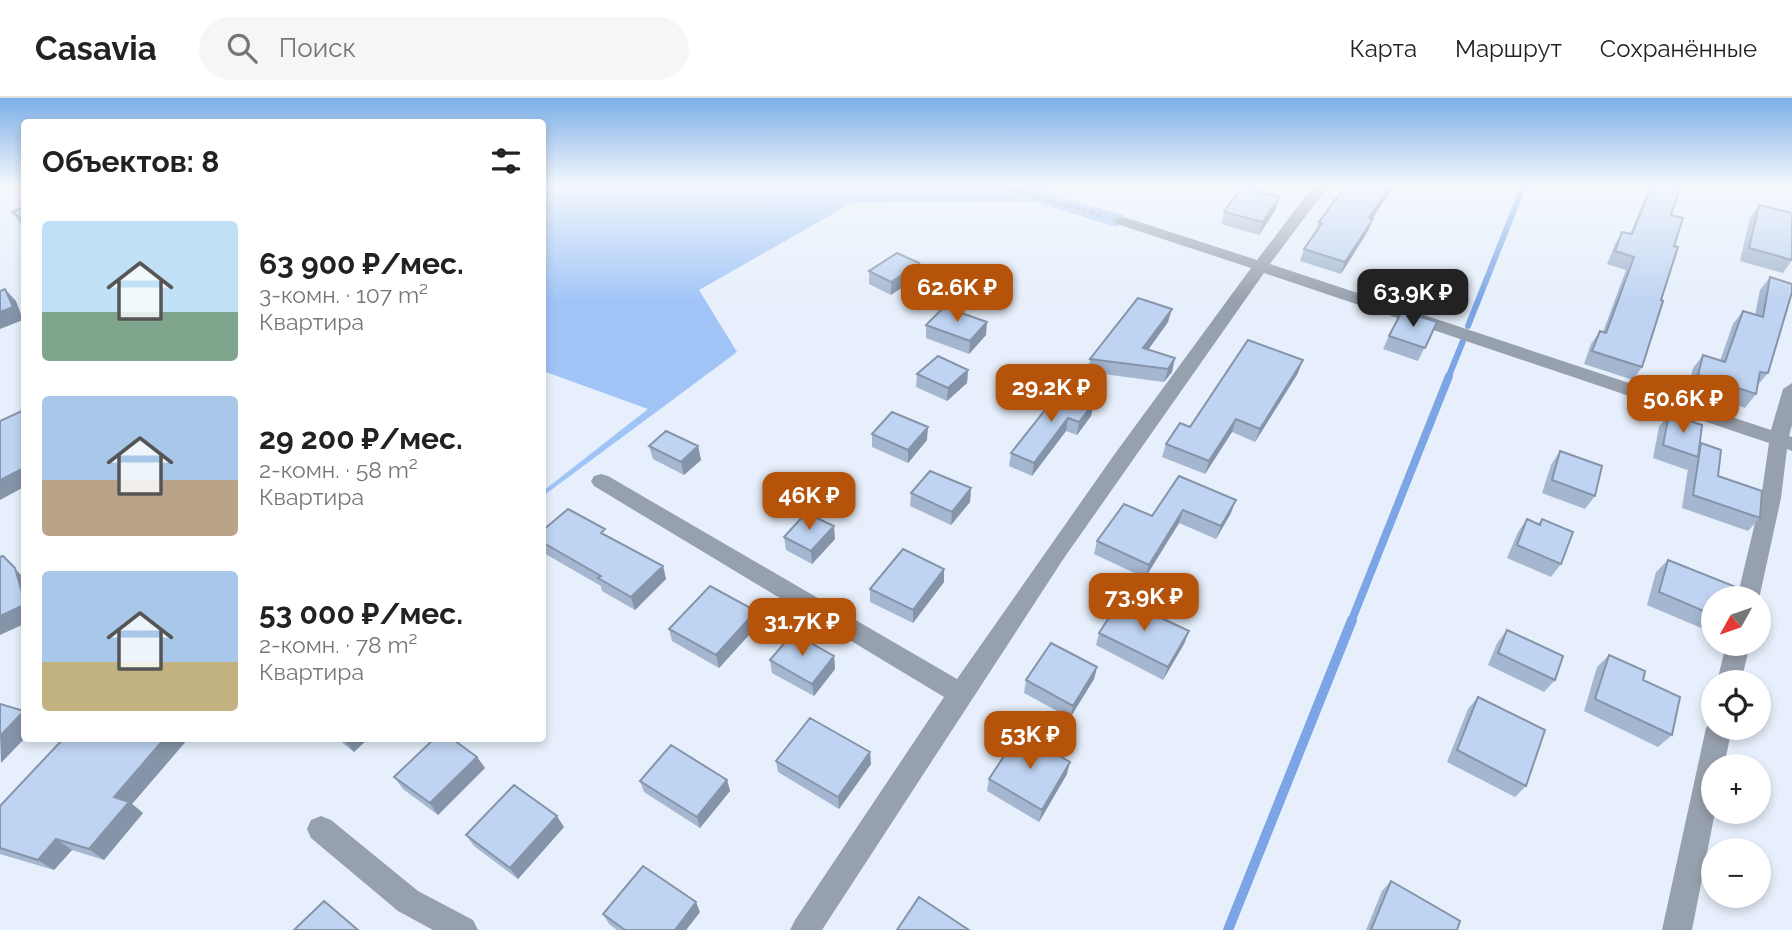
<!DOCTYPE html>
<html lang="ru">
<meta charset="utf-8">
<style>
body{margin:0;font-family:Raleway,sans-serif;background:#f6f6f6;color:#222;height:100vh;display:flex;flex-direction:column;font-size:26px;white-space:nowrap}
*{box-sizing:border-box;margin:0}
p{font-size:23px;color:#767676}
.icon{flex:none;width:38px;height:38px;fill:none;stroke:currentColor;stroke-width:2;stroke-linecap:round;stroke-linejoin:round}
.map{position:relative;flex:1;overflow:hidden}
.drawer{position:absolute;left:21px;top:21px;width:525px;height:623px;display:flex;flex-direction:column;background:#fff;border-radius:7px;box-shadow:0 4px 10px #0003}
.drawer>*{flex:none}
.needle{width:46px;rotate:230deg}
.tools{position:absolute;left:1701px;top:488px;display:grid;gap:14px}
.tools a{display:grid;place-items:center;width:70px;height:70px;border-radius:50%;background:#fff;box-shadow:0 4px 10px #0003;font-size:35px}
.price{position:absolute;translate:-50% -60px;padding:0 16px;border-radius:14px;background:#b45309;color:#fff;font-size:23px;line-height:46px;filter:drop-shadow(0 2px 4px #0008)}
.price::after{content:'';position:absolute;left:50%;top:42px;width:21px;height:16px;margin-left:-10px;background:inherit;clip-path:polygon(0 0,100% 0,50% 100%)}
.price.selected{background:#222;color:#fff}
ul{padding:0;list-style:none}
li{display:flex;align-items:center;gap:21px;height:175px;padding:0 21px}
li span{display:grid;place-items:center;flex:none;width:196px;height:140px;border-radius:7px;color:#555}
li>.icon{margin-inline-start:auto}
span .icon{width:84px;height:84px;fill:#fffc;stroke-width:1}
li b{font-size:30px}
h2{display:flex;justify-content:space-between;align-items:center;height:84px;padding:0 21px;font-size:30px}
header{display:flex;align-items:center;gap:42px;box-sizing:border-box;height:98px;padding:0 35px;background:#fff;border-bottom:2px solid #e0e0e0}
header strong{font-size:33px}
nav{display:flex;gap:38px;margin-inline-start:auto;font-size:24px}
.search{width:490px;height:63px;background:#f6f6f6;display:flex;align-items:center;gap:18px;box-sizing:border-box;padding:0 24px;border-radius:38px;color:#767676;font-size:26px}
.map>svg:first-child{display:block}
.green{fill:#a1c4f7}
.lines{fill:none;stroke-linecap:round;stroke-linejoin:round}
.stream-far2{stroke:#7ba5e4;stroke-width:6}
.stream-far1{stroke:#7ba5e4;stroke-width:8}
.stream{stroke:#7ba5e4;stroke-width:10}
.path{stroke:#a0a8b3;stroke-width:3.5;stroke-dasharray:5 2.5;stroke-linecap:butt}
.minor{fill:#97a0ad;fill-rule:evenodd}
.wall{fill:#a4b6d0}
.shaded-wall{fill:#8694a9}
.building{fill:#bfd4f2;stroke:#8694a9;stroke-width:2}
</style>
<header>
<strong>Casavia</strong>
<div class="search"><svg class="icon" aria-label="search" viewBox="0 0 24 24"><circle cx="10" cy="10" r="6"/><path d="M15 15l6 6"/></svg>Поиск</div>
<nav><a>Карта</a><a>Маршрут</a><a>Сохранённые</a></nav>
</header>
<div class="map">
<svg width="1792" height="832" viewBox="0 0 1792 832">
<rect width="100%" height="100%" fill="#e6effb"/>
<!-- green -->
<path class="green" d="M543 87H1053L1045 95 1126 118 1117 129 1031 103 852 105 699 192 737 254 543 398V393L648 311 543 273Z"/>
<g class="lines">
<!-- stream-far2 -->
<path class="stream-far2" d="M1468 228 1524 87
M1448 280 1463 243"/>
<!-- stream-far1 -->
<path class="stream-far1" d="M1351 524 1449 278"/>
<!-- stream -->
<path class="stream" d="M1228 832 1352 522"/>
<!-- path -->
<path class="path" d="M996 87 1103 118"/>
<!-- minor -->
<path class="minor" d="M1314 87H1329L1270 166 1771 332 1783 291 1792 285V327L1789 338 1792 339V353L1787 351 1781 400 1759 501 1737 500 1761 400 1769 345 1264 175 1064 460 822 832H790L795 822 944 599 594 388 591 383 594 378 601 376 608 378 957 581 1114 357 1251 170 1117 126 1114 123 1117 120H1127L1257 162Z
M1726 546H1750L1741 584H1717Z
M1713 621V630H1732L1724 668H1713L1715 714 1692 832H1662L1706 630Z
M321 718 331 722 418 793 473 822 478 832H433L398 813 311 740 307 731 311 722Z"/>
</g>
<!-- wall -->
<path class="wall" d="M1346 87H1394L1372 121H1373L1368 133 1341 176 1300 163 1304 151 1314 136 1319 124Z
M1650 87H1681L1671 117 1674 148 1661 202 1642 269 1633 282 1584 266 1591 246 1600 233 1603 234 1626 172 1607 166 1615 146 1622 134 1630 136Z
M1253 92 1276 111 1259 137 1221 126 1224 114Z
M1759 107 1792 115V162L1783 175 1740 163 1750 119Z
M24 109V129L21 127 12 114Z
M869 173 919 178 891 197 869 186Z
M1770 179 1768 275 1758 287 1756 296 1745 310 1688 291 1693 270 1703 257 1720 263 1733 226 1743 213 1755 217 1760 192Z
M1168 224 1148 252 1172 274 1164 284 1088 274 1090 261Z
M1437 224 1418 263 1383 251 1389 238Z
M926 227 986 237 969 256 926 240Z
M968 272 967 285 947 303 916 289 917 276Z
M1298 275 1255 344 1232 334 1205 376 1162 359 1166 346 1190 329Z
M1094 305 1091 318 1077 337 1066 333 1032 378 1009 368 1011 355Z
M1669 316 1699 347 1701 345 1718 378 1760 420 1748 433 1682 410 1688 370 1687 372 1653 360 1659 329Z
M872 336 927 342 908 365 872 349Z
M649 348H698L701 362 684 377 653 361Z
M1560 353 1595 398 1585 411 1542 395 1551 367Z
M1179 378 1231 415 1216 441 1179 425 1145 480 1094 456 1097 443 1152 418Z
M971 390 970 404 951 427 910 408 911 395Z
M1527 421 1538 426 1542 421 1561 466 1551 479 1507 460 1518 434Z
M542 433 607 438 663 468 666 481 635 512 602 493 601 488 542 454Z
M784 439 835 441 812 466 786 452Z
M1668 462 1713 500V535L1647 507 1656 474Z
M944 484 913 525 870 504V491Z
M759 526 719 570 672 543 669 531Z
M1507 532 1555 582 1544 594 1488 567 1497 545Z
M1189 533 1184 546 1163 582 1096 547 1099 535Z
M1609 557 1643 582 1672 637 1658 649 1584 613 1597 569Z
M834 558 835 571 814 598 772 575 770 562Z
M1097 569 1094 581 1070 620 1024 595 1026 582Z
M1478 599 1526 688 1515 699 1447 664 1468 611Z
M64 640H193L191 643 187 642 132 706 143 715 104 762 72 752 54 772 0 756V708Z
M336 640H369L354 654Z
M477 659 485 670 438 717 403 691 394 679Z
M776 663 871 666 839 711 778 674Z
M1067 676 1039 724 987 693 989 681Z
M727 682 730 693 700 730 644 694 640 683Z
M564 729 518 781 474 748 466 737Z
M1391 783 1457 832H1366L1382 793Z
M700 814 686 832H617L609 826 603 816Z"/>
<!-- shaded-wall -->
<path class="shaded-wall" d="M1391 87H1394L1365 132 1369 120Z
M1279 99 1276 111 1259 137 1263 124Z
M1373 121 1368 133 1341 176 1345 164Z
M919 165V178L891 197V184Z
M5 191 16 203 23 222 0 231V214Z
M1172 211 1168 224 1140 263 1143 250Z
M987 224 986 237 969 256 970 243Z
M1175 260 1172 274 1164 284 1168 271Z
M1303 262 1298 275 1255 344 1260 331Z
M968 272 967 285 947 303 948 290Z
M1094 305 1091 318 1077 337 1079 324Z
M1068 320 1066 333 1032 378 1034 365Z
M1236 321 1232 334 1205 376 1209 363Z
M928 329 927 342 908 365V352Z
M698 348 701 362 684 377 681 364Z
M24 370V389L0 402V382Z
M971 390 970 404 951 427 952 414Z
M1236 402 1231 415 1216 441 1221 428Z
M1183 412 1179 425 1145 480 1149 467Z
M834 428 835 441 812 466 811 453Z
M3 458 24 480V502Z
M663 468 666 481 635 512 631 499Z
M944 471V484L913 525V512Z
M24 507V526L0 537V518Z
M756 513 759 526 719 570 716 557Z
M1189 533 1184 546 1163 582 1168 569Z
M834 558 835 571 814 598 812 586Z
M1097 569 1094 581 1070 620 1073 608Z
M24 614 25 640 1 665 0 638Z
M165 640H185L187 642 132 706 143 715 104 762 89 751 114 699Z
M346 640H369L354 654 344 642Z
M870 654 871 666 839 711 838 699Z
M477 659 485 670 438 717 430 705Z
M1070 664 1067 676 1039 724 1042 712Z
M727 682 730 693 700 730 697 719Z
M557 718 564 729 518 781 510 770Z
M56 741 72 752 54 772 38 762Z
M696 804 700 814 686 832H675Z"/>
<!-- building -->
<path class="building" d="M1243 87H1253V92L1279 99 1263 124 1224 114Z
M1346 87H1391L1369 120 1373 121 1345 164 1304 151 1322 125 1319 124Z
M1652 87H1681L1671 117 1683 120 1674 148 1678 149 1661 202 1663 203 1642 269 1592 253 1600 233 1606 235 1634 159 1615 153 1622 134 1632 136Z
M1759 107 1792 115V162L1749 150Z
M24 109V123L12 114Z
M897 155 919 165 891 184 869 173Z
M1770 179 1792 186V194L1768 275 1760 274 1756 296 1698 277 1703 257 1725 264 1743 213 1763 219Z
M5 191 13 209 0 214V193Z
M1138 200 1172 211 1143 250 1175 260 1168 271 1090 261Z
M944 209 987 224 970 243 926 227Z
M1402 213 1437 224 1425 250 1389 238Z
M1248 242 1303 262 1260 331 1236 321 1209 363 1166 346 1180 325 1190 329Z
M938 258 968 272 948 290 917 276Z
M1061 292 1094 305 1079 324 1068 320 1034 365 1011 355Z
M24 312V370L0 382V323Z
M892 314 928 329 908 352 872 336Z
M1669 316 1702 327 1698 359 1663 347Z
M666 333 698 348 681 364 649 348Z
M1701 345 1721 352 1718 378 1762 393 1760 420 1693 397Z
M1560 353 1602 368 1595 398 1552 382Z
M930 373 971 390 952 414 911 395Z
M1179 378 1236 402 1221 428 1183 412 1149 467 1097 443 1124 406 1152 418Z
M568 411 605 431 601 435 663 468 631 499 598 480 601 478 542 444V433Z
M806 415 834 428 811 453 784 439Z
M1527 421 1540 427 1542 421 1573 434 1561 466 1517 447Z
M903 451 944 471 913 512 870 491Z
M3 458 15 470 24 502V507L0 518V459Z
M1668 462 1746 493 1744 500H1713V517L1659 494Z
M710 488 756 513 716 557 669 531Z
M1121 501 1189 533 1168 569 1099 535Z
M1507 532 1563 558 1555 582 1498 555Z
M793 535 834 558 812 586 770 562Z
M1051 545 1097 569 1073 608 1026 582Z
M1609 557 1645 573 1643 582 1680 599 1672 637 1595 601Z
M1478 599 1545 632 1526 688 1457 652Z
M0 606 24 613 0 638Z
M810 620 870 654 838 699 776 663Z
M1019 635 1070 664 1042 712 989 681Z
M64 640H165L114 699 129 704 89 751 56 741 38 762 0 750V708Z
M435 640H451L477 659 430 705 394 679Z
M671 647 727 682 697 719 640 683Z
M514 687 557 718 510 770 466 737Z
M643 768 696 804 675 832H625L603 816Z
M1391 783 1460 823 1457 832H1371Z
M919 799 969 832H897Z
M324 803 358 832H294Z"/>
<!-- sky -->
<linearGradient id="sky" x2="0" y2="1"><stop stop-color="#7caee6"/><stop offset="0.43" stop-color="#f4f8fd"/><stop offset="1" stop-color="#f4f8fd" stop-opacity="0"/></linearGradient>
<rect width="1792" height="204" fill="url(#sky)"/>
</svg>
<div class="tools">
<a><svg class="needle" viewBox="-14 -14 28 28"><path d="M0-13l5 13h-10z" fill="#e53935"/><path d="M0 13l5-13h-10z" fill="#767676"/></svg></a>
<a><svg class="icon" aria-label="locate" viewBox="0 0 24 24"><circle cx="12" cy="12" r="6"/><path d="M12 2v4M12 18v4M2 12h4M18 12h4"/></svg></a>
<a>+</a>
<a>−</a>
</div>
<b class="price" style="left:957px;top:226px">62.6K ₽</b>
<b class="price selected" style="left:1413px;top:231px">63.9K ₽</b>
<b class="price" style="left:1051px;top:326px">29.2K ₽</b>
<b class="price" style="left:1683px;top:337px">50.6K ₽</b>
<b class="price" style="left:809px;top:434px">46K ₽</b>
<b class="price" style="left:1144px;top:535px">73.9K ₽</b>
<b class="price" style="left:802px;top:560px">31.7K ₽</b>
<b class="price" style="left:1030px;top:673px">53K ₽</b>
<section class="drawer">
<h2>Объектов: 8<svg class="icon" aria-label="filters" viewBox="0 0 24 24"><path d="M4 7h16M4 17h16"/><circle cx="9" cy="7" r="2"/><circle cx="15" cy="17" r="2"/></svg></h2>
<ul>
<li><span style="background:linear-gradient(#bfe0f5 65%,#7fa58c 0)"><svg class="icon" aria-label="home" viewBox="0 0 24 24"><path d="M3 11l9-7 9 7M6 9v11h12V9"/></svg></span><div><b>63 900 ₽/мес.</b><p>3-комн. · 107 m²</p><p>Квартира</p></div></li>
<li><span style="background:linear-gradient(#a9c7e8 60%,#b9a48a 0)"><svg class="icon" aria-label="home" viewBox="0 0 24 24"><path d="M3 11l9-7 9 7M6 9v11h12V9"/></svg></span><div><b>29 200 ₽/мес.</b><p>2-комн. · 58 m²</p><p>Квартира</p></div></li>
<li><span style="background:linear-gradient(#a9c7e8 65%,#c2b280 0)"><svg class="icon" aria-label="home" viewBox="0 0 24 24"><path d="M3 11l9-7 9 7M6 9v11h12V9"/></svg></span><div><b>53 000 ₽/мес.</b><p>2-комн. · 78 m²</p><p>Квартира</p></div></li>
</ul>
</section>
</div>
